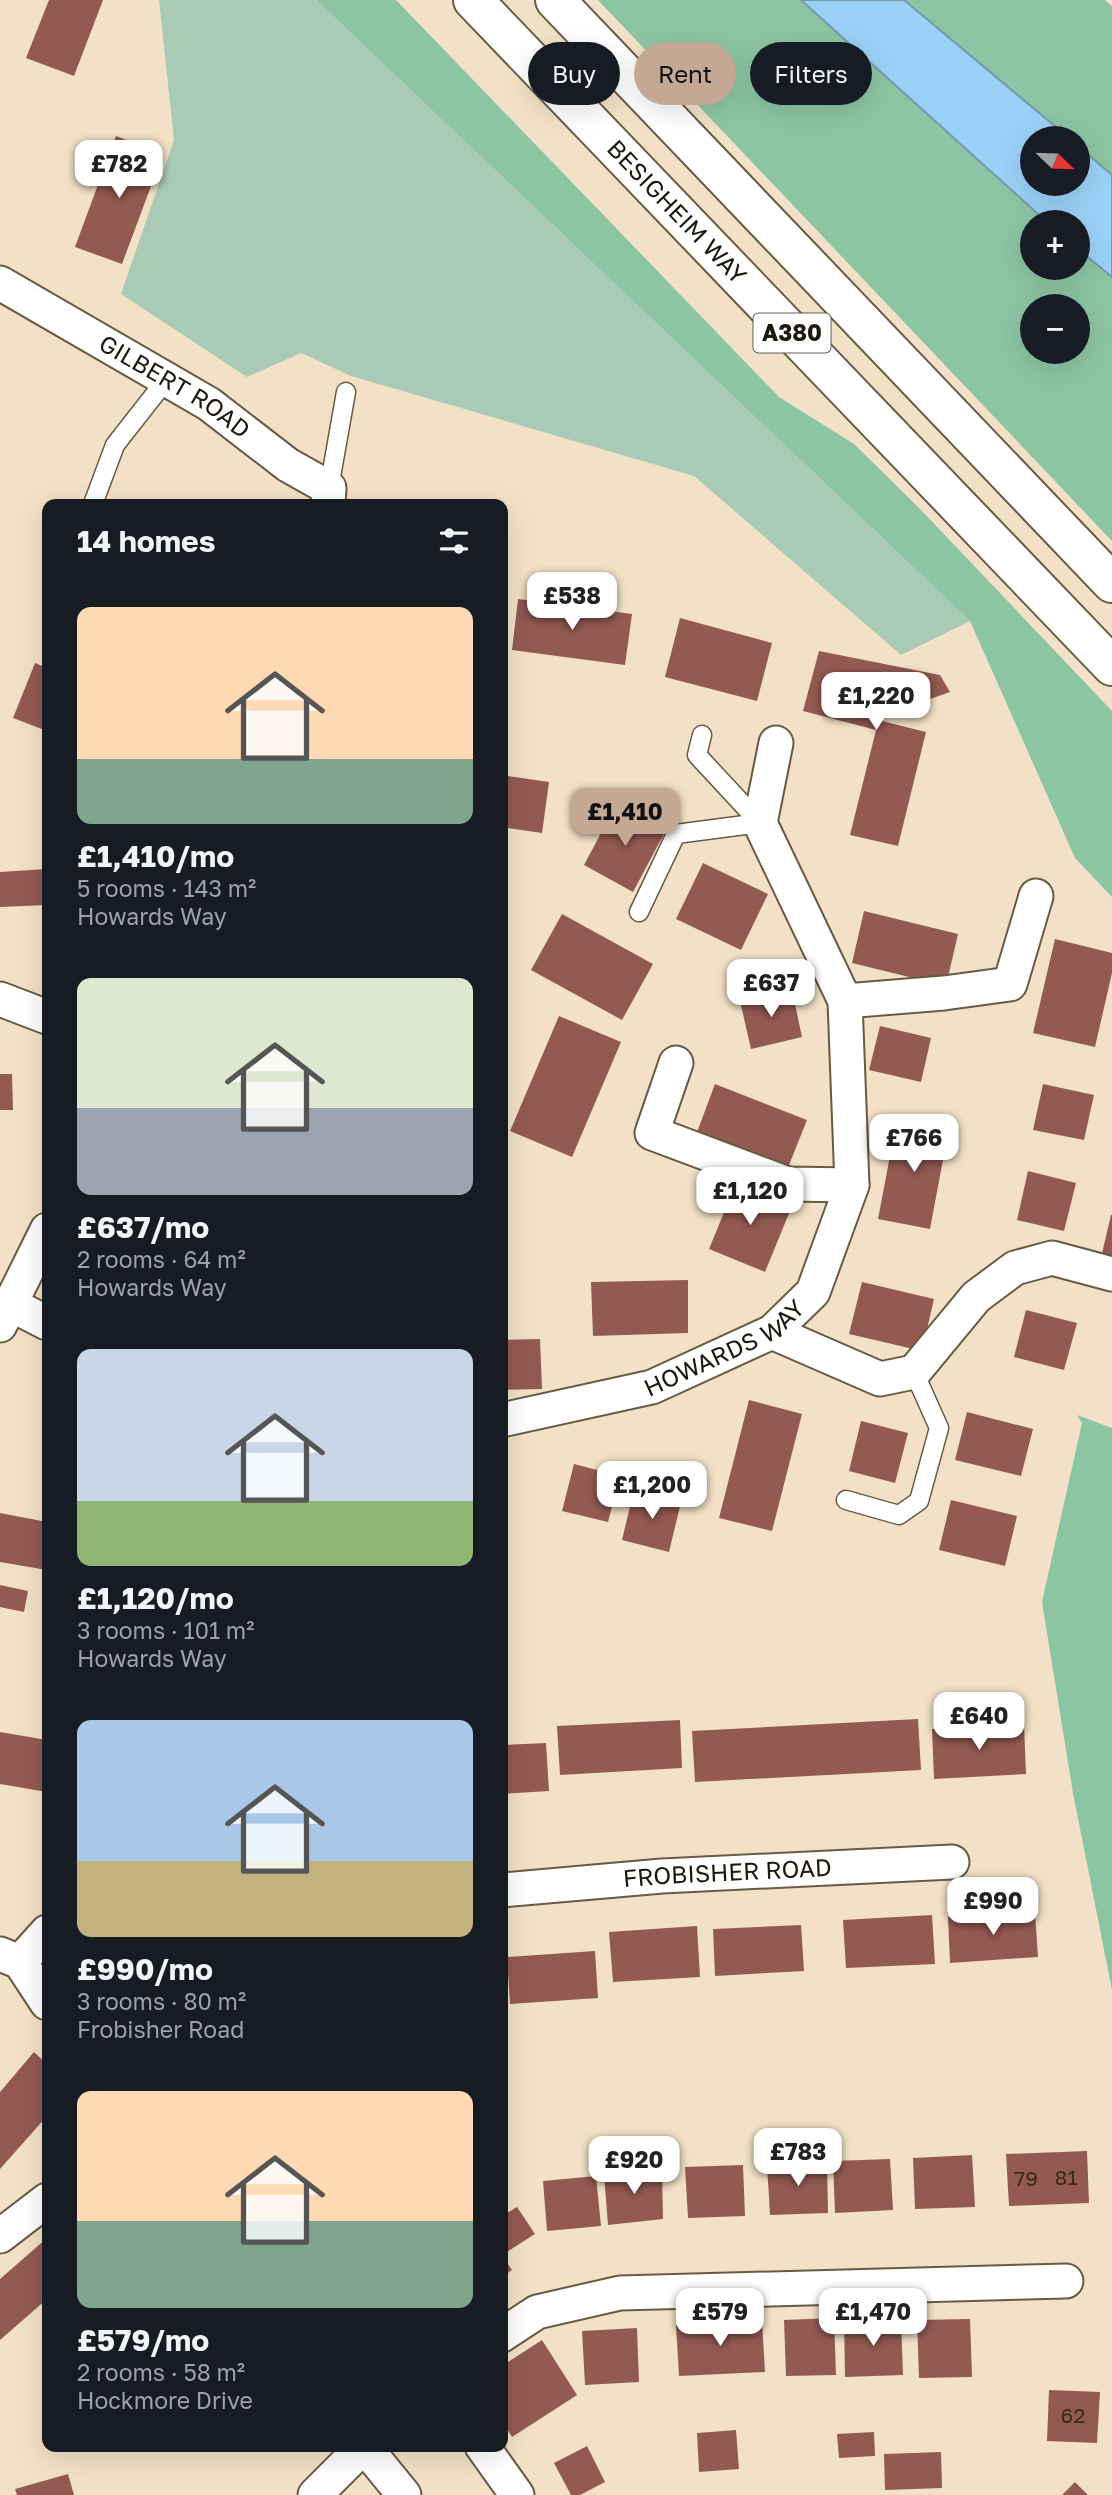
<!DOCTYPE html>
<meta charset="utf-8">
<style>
body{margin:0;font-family:"Golos Text",sans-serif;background:#20242c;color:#f1f3f6;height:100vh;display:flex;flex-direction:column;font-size:26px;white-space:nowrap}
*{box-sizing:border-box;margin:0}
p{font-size:23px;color:#9ea1a6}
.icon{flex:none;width:38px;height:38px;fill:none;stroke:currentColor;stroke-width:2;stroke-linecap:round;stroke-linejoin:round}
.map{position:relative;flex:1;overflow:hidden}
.panel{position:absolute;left:42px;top:499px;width:466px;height:1953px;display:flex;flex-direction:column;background:#171b24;border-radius:14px;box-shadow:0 7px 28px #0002}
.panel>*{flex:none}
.banner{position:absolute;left:528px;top:42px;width:478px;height:63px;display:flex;gap:14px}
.needle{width:46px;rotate:113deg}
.fabs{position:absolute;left:1020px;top:126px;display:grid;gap:14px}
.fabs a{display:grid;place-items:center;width:70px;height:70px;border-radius:50%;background:#171b24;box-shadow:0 7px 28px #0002;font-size:35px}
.price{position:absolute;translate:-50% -60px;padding:0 16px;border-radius:14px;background:#fff;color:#222;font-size:23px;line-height:46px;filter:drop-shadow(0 2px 4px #0008)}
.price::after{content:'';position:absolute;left:50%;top:42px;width:21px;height:16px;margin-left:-10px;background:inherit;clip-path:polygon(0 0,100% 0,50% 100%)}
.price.active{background:#c5a894;color:#111}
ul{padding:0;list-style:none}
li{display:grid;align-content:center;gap:14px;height:371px;padding:0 35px}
li span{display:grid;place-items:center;height:217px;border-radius:14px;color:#555}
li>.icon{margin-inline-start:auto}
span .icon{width:126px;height:126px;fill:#fffc;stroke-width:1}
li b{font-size:30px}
h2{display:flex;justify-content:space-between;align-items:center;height:84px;padding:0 35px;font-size:30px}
.pill{padding:0 24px;border-radius:32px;background:#171b24;box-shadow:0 7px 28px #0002;font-size:24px;line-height:63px}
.pill.active{background:#c5a894;color:#111}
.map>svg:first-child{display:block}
.green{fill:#a9cbb6}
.forest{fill:#8cc5a3;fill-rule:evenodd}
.water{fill:#9bd1f7;stroke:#7599b1;stroke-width:2}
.building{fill:#935a52}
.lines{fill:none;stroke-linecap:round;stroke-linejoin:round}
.service-casing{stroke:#695a43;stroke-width:21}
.minor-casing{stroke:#695a43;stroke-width:37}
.trunk-casing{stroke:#695a43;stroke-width:42}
.service{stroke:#fff;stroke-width:18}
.minor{stroke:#fff;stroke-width:33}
.trunk{stroke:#fff;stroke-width:38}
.labels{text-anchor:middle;stroke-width:6;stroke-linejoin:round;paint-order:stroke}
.number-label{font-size:21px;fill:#3a281f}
.shield{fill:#fff;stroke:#615d56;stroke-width:2}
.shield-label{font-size:23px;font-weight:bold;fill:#1d170e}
.street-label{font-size:24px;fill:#1d170e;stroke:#fff}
</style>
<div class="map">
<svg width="1112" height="2495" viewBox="0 0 1112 2495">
<rect width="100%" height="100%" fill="#f2e1c6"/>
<!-- green -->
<path class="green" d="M159 0H316L970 621 901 655 694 476 351 376 301 353 247 377 121 294 174 140Z"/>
<!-- forest -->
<path class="forest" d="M316 0H396L779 397 854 444 921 510 1112 711V897L1075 858 970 621Z
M598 0H801L1047 222H1032V268H1078V249L1112 277V541ZM1032 306H1078V352H1032Z
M904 0H1105L1112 6V175L1078 146V138H1069Z
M1077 1415 1112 1428V1990L1073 1793 1042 1602 1082 1423Z"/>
<!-- water -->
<path class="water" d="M801 0H904L1069 138H1032V184H1078V146L1112 175V277L1078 249V222H1047Z"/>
<!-- building -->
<path class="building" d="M49 0H103L74 76 26 58Z
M116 136 163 154 122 264 75 247Z
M518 599 632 614 625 665 512 650Z
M680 618 772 643 757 701 665 677Z
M819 651 940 675 950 692 874 719 926 732 898 846 850 835 876 730 803 711Z
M35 663 47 668V731L13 718Z
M502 775 549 782 542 833 502 827Z
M617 803 666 830 633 892 584 865Z
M703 863 768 894 741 950 676 919Z
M47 869V905L0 907V872Z
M864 911 958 934 946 986 852 963Z
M562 914 653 964 622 1020 531 970Z
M1055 939 1112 953V973L1095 1047 1033 1033Z
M792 990 802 1037 751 1049 740 1001Z
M559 1016 621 1042 572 1157 510 1131Z
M880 1026 931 1038 921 1082 869 1070Z
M0 1074H12L13 1110H0Z
M715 1084 807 1120 787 1170 696 1135Z
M1043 1084 1094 1095 1084 1140 1033 1130Z
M897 1119 949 1128 930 1229 878 1219Z
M1028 1171 1076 1183 1064 1231 1017 1220Z
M736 1183 792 1206 765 1272 709 1249Z
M1111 1215H1112V1264L1100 1262Z
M688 1280V1333L593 1336 591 1282Z
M862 1282 934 1299 922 1351 849 1334Z
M1026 1310 1077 1323 1064 1370 1014 1357Z
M540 1339 542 1389 502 1390V1340Z
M749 1400 802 1414 772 1531 719 1518Z
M967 1412 1033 1429 1021 1476 955 1460Z
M861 1421 908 1433 895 1483 849 1471Z
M574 1464 620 1476 608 1522 562 1511Z
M634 1490 681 1502 669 1552 622 1540Z
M951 1500 1017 1516 1005 1566 939 1550Z
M0 1513 47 1522V1570L0 1562Z
M0 1585 28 1591 24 1612 0 1607Z
M918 1719 921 1770 695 1782 692 1731Z
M680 1720 682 1768 560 1775 557 1726Z
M1024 1725 1026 1774 934 1779 932 1729Z
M0 1732 47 1740V1792L0 1784Z
M546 1743 549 1791 502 1794V1745Z
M1035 1912 1038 1957 950 1963 948 1917Z
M932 1915 935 1964 846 1968 843 1920Z
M801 1925 804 1971 715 1976 713 1929Z
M697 1926 700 1977 613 1982 609 1932Z
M595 1951 598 1998 510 2004 507 1957Z
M34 2052 47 2064V2116L0 2169V2092Z
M1087 2151 1089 2203 1009 2206 1006 2154Z
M972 2155 975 2207 915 2209 913 2158Z
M890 2159 893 2210 835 2213 833 2161Z
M827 2161 828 2213 770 2215 767 2164Z
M743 2165 745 2216 688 2218 685 2167Z
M662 2168 663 2219 608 2225 604 2174Z
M596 2176 601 2226 547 2231 543 2181Z
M517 2207 535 2234 502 2255 512 2270 502 2277V2216Z
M47 2238V2299L0 2340V2279Z
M834 2318 836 2375 786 2376 784 2320Z
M871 2319H901L903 2375 845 2377 844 2320Z
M970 2319 972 2377 919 2378 917 2320Z
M762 2321 765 2372 679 2376 676 2325Z
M637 2328 639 2382 585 2385 582 2331Z
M542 2340 577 2395 512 2437 502 2421V2366Z
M1049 2390 1100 2392 1097 2443 1047 2441Z
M736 2430 739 2469 699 2472 697 2433Z
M874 2432 875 2456 839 2458 837 2434Z
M587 2446 605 2482 580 2495H571L554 2463Z
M941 2452 942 2488 885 2490 884 2454Z
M68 2474 74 2495H17L15 2489Z
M1075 2482 1088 2495H1062Z"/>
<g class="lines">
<!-- service casing -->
<g class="service-casing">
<path id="service" d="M329 488 346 392
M93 504 115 445 166 380
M702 735 697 755 760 823
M639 912 676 834 760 823
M846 1500 899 1515 919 1501 939 1428 914 1372"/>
</g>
<!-- minor casing -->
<g class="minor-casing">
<g id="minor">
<path id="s1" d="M0 283 209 404 288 465 329 488 328 504"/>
<path d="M0 999 47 1017"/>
<path d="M845 1001 944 993 1010 984 1036 896"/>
<path d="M676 1063 652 1133 788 1184 852 1185"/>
<path d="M10 1304 47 1323"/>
<path d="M0 1325 47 1230"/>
<path d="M772 1332 880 1379 914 1372 976 1297 1015 1268 1052 1258 1112 1274"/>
<path id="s2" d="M502 1420 652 1387 772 1332 813 1292 852 1185 845 1001 760 823 776 743"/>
<path id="s3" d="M502 1890 662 1876 952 1862"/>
<path d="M0 1954 20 1962 47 1932"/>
<path d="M20 1962 47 2003"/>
<path d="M0 2236 47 2200"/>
<path d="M502 2335 537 2312 620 2293 1066 2281"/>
<path d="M364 2446 404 2495"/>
<path d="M482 2446 517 2495"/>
<path d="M315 2495 364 2446"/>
</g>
</g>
<!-- trunk casing -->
<g class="trunk-casing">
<g id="trunk">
<path id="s4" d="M473 0 1112 666"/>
<path d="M555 0 1112 583"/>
</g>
</g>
<!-- service -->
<use href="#service" class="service"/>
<!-- minor -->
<use href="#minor" class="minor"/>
<!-- trunk -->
<use href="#trunk" class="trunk"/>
</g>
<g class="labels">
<!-- number labels -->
<g class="number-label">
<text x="1066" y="2185">81</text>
<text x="1026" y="2186">79</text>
<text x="1073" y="2423">62</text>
</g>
<!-- shield labels -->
<rect class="shield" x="753.5" y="313.5" width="77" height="39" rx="5"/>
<g class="shield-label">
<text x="792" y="341">A380</text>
</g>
<!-- street labels -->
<g class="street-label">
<text dy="8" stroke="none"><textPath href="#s4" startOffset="294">BESIGHEIM WAY</textPath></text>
<text dy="8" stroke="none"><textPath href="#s1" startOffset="203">GILBERT ROAD</textPath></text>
<text dy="8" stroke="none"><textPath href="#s2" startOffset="236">HOWARDS WAY</textPath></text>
<text dy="8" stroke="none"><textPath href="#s3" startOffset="226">FROBISHER ROAD</textPath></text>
</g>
</g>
</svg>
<div class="fabs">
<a><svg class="needle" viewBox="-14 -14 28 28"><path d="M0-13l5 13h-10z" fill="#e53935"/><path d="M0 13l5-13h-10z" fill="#9ea1a6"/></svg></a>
<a>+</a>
<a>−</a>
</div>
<b class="price" style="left:119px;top:200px">£782</b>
<b class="price" style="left:572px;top:632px">£538</b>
<b class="price" style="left:876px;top:732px">£1,220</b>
<b class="price active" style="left:625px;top:848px">£1,410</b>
<b class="price" style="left:771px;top:1019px">£637</b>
<b class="price" style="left:914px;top:1174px">£766</b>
<b class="price" style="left:750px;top:1227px">£1,120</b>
<b class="price" style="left:652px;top:1521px">£1,200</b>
<b class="price" style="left:979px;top:1752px">£640</b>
<b class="price" style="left:993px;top:1937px">£990</b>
<b class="price" style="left:798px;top:2188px">£783</b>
<b class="price" style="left:634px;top:2196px">£920</b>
<b class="price" style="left:720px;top:2348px">£579</b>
<b class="price" style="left:873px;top:2348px">£1,470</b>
<div class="banner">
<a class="pill">Buy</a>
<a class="pill active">Rent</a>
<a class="pill">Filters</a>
</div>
<section class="panel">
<h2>14 homes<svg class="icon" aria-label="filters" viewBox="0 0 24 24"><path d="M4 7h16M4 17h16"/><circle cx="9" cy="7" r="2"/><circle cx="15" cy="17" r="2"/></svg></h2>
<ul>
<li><span style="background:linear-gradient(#ffd9b3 70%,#7fa58c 0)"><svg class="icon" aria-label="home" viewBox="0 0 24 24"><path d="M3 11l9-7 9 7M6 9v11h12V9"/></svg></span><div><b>£1,410/mo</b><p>5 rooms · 143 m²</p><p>Howards Way</p></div></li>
<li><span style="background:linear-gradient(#dfe7d0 60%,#9aa5b1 0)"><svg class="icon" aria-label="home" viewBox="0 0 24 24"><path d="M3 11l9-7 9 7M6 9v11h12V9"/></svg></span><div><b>£637/mo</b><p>2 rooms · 64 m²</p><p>Howards Way</p></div></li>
<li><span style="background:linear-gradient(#c9d6e8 70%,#8fb573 0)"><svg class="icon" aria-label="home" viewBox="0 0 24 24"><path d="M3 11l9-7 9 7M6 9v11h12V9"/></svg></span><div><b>£1,120/mo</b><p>3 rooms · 101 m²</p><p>Howards Way</p></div></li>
<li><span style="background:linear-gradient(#a9c7e8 65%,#c2b280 0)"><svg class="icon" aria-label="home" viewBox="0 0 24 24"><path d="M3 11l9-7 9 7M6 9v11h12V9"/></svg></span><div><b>£990/mo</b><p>3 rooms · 80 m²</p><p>Frobisher Road</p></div></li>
<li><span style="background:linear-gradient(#ffd9b3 60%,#7fa58c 0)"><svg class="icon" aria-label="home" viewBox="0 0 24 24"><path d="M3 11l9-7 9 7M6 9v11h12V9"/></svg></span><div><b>£579/mo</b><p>2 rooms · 58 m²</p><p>Hockmore Drive</p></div></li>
</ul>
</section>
</div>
